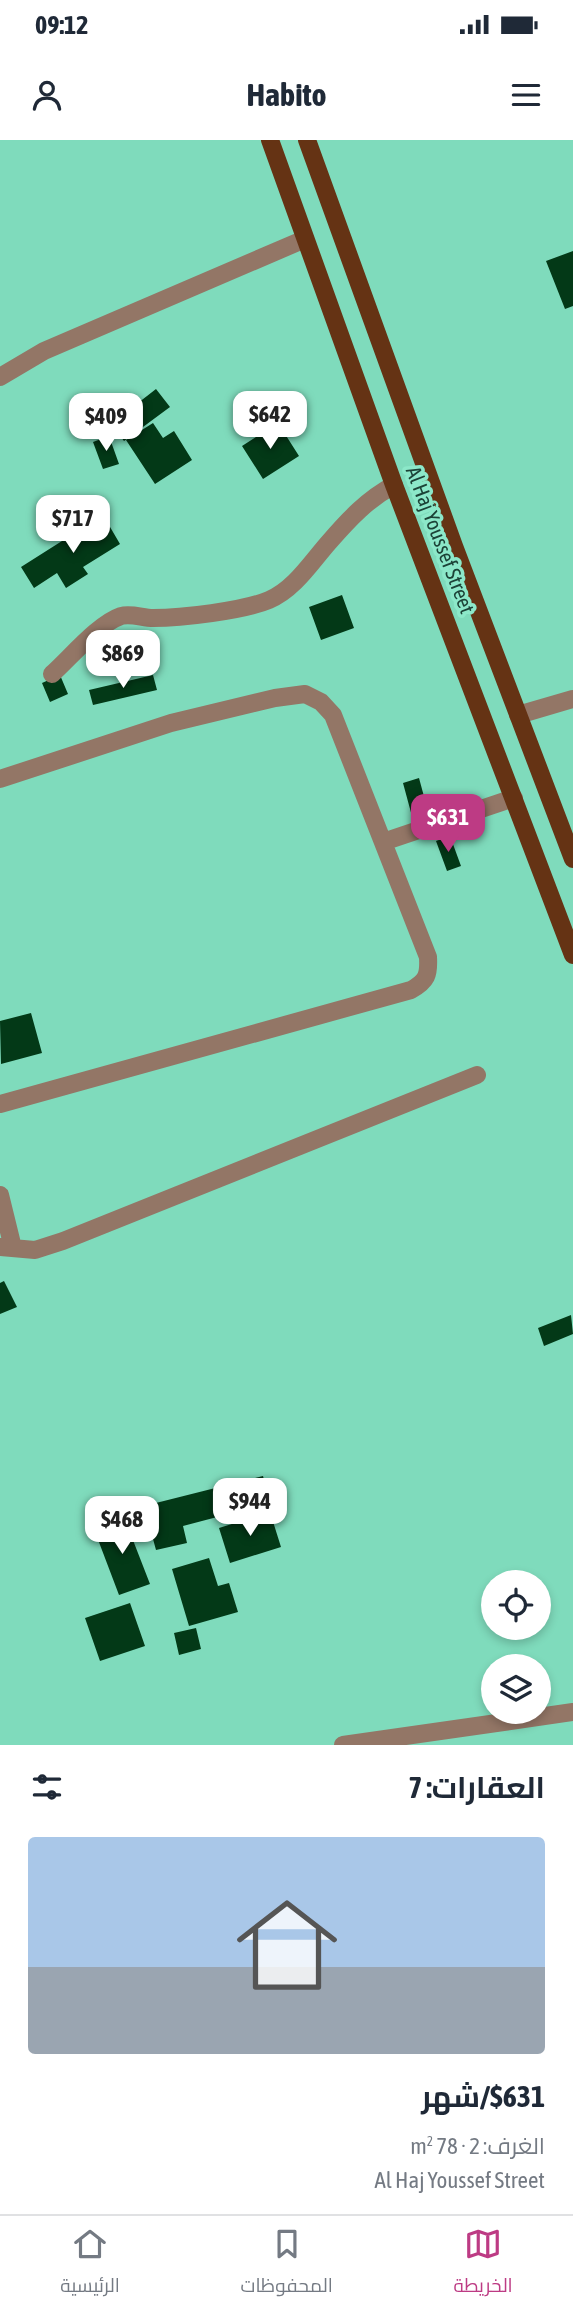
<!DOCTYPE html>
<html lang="ar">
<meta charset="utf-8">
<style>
body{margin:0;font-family:"Asap Condensed",Cairo,sans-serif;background:#f6f6f7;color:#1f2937;direction:rtl;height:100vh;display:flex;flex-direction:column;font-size:26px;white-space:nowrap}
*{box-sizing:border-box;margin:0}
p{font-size:23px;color:#747a83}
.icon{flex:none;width:38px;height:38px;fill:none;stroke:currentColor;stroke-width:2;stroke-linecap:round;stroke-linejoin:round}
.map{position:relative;height:1605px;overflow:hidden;direction:ltr}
.details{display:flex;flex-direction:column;background:#fff;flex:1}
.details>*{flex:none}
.controls{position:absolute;left:481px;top:1430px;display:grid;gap:14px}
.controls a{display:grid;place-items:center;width:70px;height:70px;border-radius:50%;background:#fff;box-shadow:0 4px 10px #0003;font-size:35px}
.price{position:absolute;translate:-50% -60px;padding:0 16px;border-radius:14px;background:#fff;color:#222;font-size:23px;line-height:46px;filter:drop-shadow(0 2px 4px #0008)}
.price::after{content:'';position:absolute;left:50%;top:42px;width:21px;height:16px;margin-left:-10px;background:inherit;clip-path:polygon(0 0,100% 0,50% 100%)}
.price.selected{background:#bd3b84;color:#fff}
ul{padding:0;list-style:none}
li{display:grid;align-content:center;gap:14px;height:371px;padding:0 28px}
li+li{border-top:2px solid #e0e1e3}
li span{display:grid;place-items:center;height:217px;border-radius:7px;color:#555}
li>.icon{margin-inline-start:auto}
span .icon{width:126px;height:126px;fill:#fffc;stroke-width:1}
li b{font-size:30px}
h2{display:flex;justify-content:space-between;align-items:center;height:84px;padding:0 28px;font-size:30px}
.status{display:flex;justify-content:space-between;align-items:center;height:49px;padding:0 35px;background:#fff;direction:ltr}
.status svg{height:19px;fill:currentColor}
header{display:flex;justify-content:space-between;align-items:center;height:91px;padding:0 28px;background:#fff;font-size:32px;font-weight:700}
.tab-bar{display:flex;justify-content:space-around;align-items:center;height:98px;border-top:2px solid #e0e1e3;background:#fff;font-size:19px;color:#747a83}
.tab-bar a{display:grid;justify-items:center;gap:4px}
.tab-bar .selected{color:#bd3b84}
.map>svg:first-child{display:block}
.building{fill:#033917}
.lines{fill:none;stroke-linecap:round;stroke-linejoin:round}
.minor{stroke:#937666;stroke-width:18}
.major{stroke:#653314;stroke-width:18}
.labels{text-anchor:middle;stroke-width:7;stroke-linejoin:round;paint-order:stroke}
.street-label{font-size:21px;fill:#1c4337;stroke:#8ce8c9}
</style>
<div class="status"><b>09:12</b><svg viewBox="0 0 49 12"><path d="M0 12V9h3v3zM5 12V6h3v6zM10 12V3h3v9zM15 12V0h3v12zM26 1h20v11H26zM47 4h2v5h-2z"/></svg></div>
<header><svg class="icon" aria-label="menu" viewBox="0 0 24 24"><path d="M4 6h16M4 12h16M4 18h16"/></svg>Habito<svg class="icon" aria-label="person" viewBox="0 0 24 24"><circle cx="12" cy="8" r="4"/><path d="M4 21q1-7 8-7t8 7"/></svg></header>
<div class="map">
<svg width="573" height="1605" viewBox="0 0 573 1605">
<rect width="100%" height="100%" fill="#7fdbbc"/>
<!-- building -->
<path class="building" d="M573 111V166L565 169 546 121Z
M156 249 170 267 124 301 111 284Z
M153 283 163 298 174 291 192 320 155 344 126 300Z
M278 283 299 316 263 339 242 306Z
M109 296 119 324 103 329 93 302Z
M103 375 120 404 83 427 88 434 66 448 57 433 34 448 21 427Z
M342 455 354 488 321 500 309 467Z
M60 535 68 554 50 562 42 543Z
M153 535 157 550 93 565 89 550Z
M419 638 429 675 413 680 403 643Z
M450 696 461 726 447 731 436 701Z
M31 873 42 913 1 924 0 881Z
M4 1141 17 1167 0 1174V1143Z
M571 1175 573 1194 544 1206 538 1188Z
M263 1336 270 1363 183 1386 187 1403 156 1410 144 1366Z
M270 1372 281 1407 230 1423 219 1388Z
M124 1377 150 1444 119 1455 94 1389Z
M209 1418 218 1446 229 1443 238 1472 189 1486 172 1429Z
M130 1463 145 1506 100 1521 85 1478Z
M196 1488 201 1509 179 1515 174 1493Z"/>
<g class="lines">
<!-- minor -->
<path class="minor" d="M0 237 44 211 305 99
M52 534C71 517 98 484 121 476 131 473 143 478 153 478 181 478 243 471 269 460 295 449 312 421 330 401 349 379 368 359 394 345
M518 575 573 559
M0 639 171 583 275 558 305 554 321 562 333 575 428 817C429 835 427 841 411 850L0 964
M383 702 514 658
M0 1055 13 1108
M0 1107 35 1110 63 1101 477 935
M343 1605 573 1572"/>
<!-- major -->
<path class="major" d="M270 0 394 345 573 815
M307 0 454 406 573 719"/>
</g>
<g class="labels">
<!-- street labels -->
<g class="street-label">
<text transform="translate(440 400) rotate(69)" y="7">Al Haj Youssef Street</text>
</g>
</g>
</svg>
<div class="controls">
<a><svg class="icon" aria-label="locate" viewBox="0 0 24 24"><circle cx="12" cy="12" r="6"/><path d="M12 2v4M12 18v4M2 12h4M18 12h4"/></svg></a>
<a><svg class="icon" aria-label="layers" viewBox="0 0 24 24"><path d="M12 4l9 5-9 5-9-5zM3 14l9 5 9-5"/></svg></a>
</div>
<b class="price" style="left:270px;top:311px">$642</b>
<b class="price" style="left:106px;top:313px">$409</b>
<b class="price" style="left:73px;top:415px">$717</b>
<b class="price" style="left:123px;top:550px">$869</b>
<b class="price selected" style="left:448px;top:714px">$631</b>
<b class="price" style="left:250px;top:1398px">$944</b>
<b class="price" style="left:122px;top:1416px">$468</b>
</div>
<section class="details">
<h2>العقارات: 7<svg class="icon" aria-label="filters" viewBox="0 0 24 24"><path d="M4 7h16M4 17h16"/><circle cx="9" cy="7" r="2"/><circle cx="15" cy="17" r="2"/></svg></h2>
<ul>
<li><span style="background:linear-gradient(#a9c7e8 60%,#9aa5b1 0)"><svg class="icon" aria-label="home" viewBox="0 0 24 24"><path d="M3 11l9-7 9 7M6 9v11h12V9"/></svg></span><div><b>$631/شهر</b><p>الغرف: 2 · 78 m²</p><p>Al Haj Youssef Street</p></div></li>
</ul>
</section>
<nav class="tab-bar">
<a class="selected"><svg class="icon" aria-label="map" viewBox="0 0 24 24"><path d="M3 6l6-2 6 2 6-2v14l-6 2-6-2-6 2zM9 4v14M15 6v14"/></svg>الخريطة</a>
<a><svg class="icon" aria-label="saved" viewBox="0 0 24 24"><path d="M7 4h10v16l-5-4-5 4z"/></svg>المحفوظات</a>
<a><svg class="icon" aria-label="home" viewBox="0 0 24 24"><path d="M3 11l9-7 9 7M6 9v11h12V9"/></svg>الرئيسية</a>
</nav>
